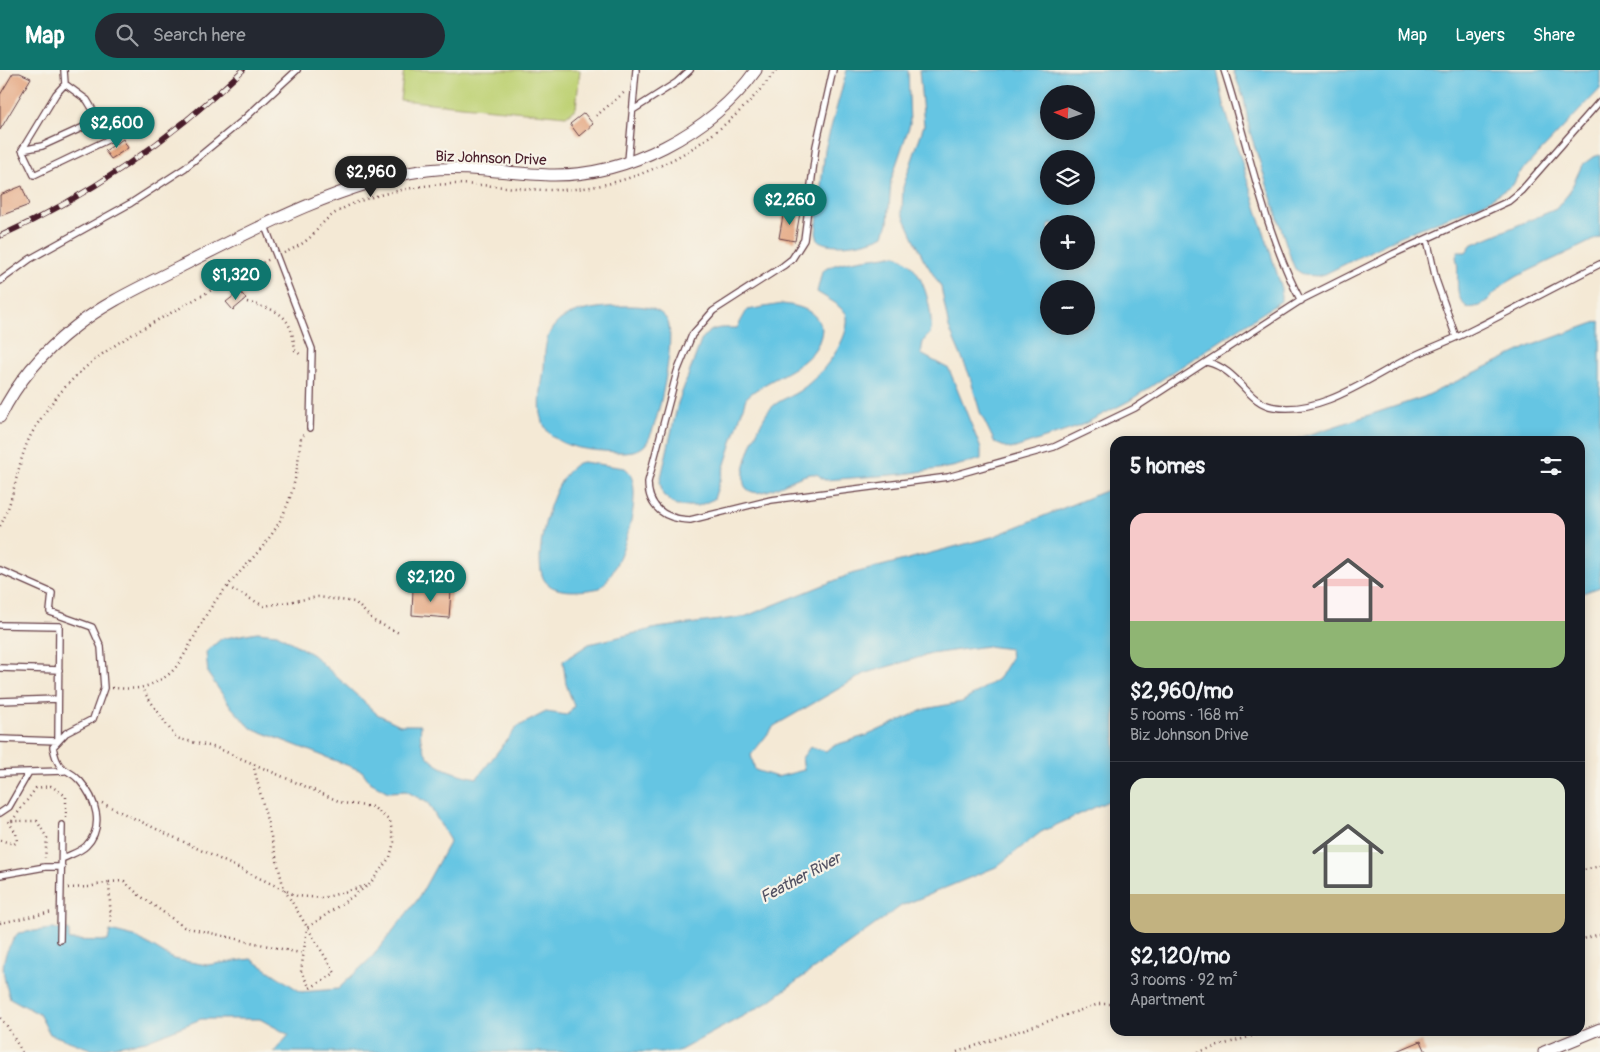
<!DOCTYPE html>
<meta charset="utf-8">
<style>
body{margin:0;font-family:Pangolin,sans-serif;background:#242831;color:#f1f3f6;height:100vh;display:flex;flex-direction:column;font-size:19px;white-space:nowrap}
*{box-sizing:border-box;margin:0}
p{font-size:16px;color:#9ea1a6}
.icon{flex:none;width:28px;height:28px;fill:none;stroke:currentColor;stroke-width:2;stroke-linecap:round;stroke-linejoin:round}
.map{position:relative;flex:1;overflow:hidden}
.sheet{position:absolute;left:1110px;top:366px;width:475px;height:600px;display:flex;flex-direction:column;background:#171b24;border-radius:15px;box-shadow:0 2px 12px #0003}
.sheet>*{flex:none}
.needle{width:32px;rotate:273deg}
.fabs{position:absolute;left:1040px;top:15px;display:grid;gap:10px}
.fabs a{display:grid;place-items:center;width:55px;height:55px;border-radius:50%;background:#171b24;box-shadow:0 2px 12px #0003;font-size:25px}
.price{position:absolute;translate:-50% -42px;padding:0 11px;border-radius:18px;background:#0f766e;color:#fff;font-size:16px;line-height:32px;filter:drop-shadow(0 1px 2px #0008)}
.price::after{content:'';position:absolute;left:50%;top:30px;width:15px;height:11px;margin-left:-8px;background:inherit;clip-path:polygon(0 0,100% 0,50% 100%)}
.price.active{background:#222;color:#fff}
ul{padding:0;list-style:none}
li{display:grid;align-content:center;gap:10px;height:265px;padding:0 20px}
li+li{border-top:1px solid #363941}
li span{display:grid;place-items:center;height:155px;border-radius:15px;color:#555}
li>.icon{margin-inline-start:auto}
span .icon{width:90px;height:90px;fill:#fffc;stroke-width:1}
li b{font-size:21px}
h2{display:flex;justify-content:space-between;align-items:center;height:60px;padding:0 20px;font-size:21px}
header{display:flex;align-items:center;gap:30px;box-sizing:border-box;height:70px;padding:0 25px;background:#0f766e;color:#fff}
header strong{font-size:24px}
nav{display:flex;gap:28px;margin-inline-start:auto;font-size:18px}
.search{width:350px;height:45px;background:#242831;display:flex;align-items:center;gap:12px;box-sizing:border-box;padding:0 18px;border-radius:28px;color:#9ea1a6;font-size:19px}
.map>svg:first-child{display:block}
.green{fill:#bfd276;stroke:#847850}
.water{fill:#65c5e3;stroke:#587287;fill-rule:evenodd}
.building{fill:#e4a47e}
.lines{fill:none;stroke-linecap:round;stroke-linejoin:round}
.lane-casing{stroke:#643d44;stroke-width:8}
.street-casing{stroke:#643d44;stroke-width:13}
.path{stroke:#643d44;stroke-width:2.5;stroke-dasharray:1 4;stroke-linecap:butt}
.lane{stroke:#fff;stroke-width:5.5}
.street{stroke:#fff;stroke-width:11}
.rail-casing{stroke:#4a1f2b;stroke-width:5.5}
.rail{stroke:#f7f3e8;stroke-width:4;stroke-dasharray:11;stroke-linecap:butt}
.labels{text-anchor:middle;stroke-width:4.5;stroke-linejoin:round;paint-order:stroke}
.street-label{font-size:15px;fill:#4a1f2b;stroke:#f7f3e8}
.water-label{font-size:16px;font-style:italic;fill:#525162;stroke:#f7f3e8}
</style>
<header>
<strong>Map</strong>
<div class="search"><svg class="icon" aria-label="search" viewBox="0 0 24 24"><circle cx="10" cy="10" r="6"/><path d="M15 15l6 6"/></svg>Search here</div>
<nav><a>Map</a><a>Layers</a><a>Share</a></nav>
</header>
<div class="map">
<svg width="1600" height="982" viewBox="0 0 1600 982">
<rect width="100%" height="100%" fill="#f7f3e8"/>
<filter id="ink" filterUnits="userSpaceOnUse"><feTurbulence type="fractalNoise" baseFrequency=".02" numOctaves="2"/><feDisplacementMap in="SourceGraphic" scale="10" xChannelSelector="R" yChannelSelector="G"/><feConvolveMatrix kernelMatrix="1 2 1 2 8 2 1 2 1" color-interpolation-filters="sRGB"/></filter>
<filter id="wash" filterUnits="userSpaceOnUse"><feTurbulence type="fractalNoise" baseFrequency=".0096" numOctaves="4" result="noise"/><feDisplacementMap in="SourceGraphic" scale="20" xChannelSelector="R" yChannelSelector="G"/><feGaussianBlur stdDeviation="1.12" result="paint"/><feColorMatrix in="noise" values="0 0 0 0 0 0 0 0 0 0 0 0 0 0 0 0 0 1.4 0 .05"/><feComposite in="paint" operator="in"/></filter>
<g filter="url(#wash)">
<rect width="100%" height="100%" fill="#f4e9d5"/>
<!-- green -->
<path class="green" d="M404 0H580L576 38 566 46 400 30Z"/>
<!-- water -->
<path class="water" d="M847 0H908L910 54 891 110 888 153 884 165C871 173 830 180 818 170L816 163 825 79Z
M919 0H1217L1225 39 1281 216V231L1129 331 1078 357 1015 378 1010 379 995 373 980 342 969 304 949 258 941 217 923 188 902 142 903 117 924 55ZM1049 24H1086V61H1049ZM1049 89H1086V126H1049ZM1049 154H1086V191H1049ZM1049 219H1086V256H1049Z
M1233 0H1600V19L1518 105 1513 115 1484 133 1401 166 1325 204 1317 206 1304 205 1295 199 1292 192 1250 62 1244 29Z
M1600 85V167L1518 206 1503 215 1488 230 1480 236 1468 238C1451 226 1461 204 1456 187L1458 182H1466L1471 175 1556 139 1569 123 1582 95 1593 87Z
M891 185C920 185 933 237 931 260 930 266 928 265 925 269 922 272 922 280 921 284L949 299 981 379V389L952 397 904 404 825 410C821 409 820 405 816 404 798 401 763 433 747 419 734 409 760 350 770 339 779 329 792 327 802 319 820 307 854 266 846 243L835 233 817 222 822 202C834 190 873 189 891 185Z
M782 234C800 236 816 240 822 259 819 298 769 305 746 328L714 429 698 436H676L663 425 660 412 678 333 701 271C710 256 720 258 737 258L747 240Z
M622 236C638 236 657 235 667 250 677 264 658 362 645 375 638 382 627 382 617 382 592 380 549 380 542 349 538 334 542 314 544 299 545 283 544 265 557 253 570 239 604 237 622 236Z
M1600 251V517L1580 524V371H1290L1424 327 1530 276Z
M583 392 625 398C649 415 620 503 600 518 585 521 555 525 545 511 529 490 555 394 583 392Z
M1115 417V728L1041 762 996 797 901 836 765 934 677 982H274L289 965 260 949H201L146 971 93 980 50 964 39 944 10 928C0 898 0 888 18 863L52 859 69 860V870L108 871 110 861 138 868 173 889 207 895 251 889 301 922 338 919 372 887 418 829 450 771 428 733 406 721 388 722 370 712 362 701 251 658 232 638 208 604 206 582 221 569 257 562 277 564 313 585 377 644 400 655H421C416 693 446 702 477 708L517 657 546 642 567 645 574 636 566 614 563 591 589 574 657 558 744 547 851 504 992 467ZM987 576 1010 579 1011 588 998 609 962 632 925 639 868 665 832 676 826 681 810 677 802 688 804 700 777 707 755 700 751 685 774 656 866 603 931 584Z"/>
<g id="blocks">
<!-- building -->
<path class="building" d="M13 3H20L31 8 0 60V25Z
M584 43 593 54 579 66 570 54Z
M123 69 128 78 111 89 105 81Z
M22 116 29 135 0 146V125Z
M784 140 800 143 795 171 779 168Z
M240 221 246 229 233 240 226 232Z
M413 518 451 521 449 548 412 545Z
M1421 971 1426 982H1395Z"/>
</g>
</g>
<g filter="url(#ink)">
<use href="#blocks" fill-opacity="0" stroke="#643d44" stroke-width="1"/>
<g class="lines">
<!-- lane casing -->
<g class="lane-casing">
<path id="lane" d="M64 0 65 14 56 24 22 80 34 105 147 51
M833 0 816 76 804 170 792 189 783 196 713 241 692 265 677 302 648 412C648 438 665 449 690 450L771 430 948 407 1054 377 1135 338 1303 229 1393 184 1509 131 1521 121 1600 31
M1224 0C1249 77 1263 159 1301 231
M633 40 677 12 690 0
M22 80 42 76 99 50 87 30 65 14
M628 91 636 0
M265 156 312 279 310 358
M1427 169 1436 210 1456 267
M0 211 30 189 131 133 185 98 242 51 297 0
M1207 292C1240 300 1246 333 1274 337 1320 345 1368 309 1407 289 1429 278 1453 270 1476 258 1518 237 1559 215 1600 194
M0 500 52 523 50 542 92 557 101 577 104 618 93 649 66 663 53 677C59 706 66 695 80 711 96 729 105 757 86 776 80 782 69 785 62 789
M0 555 59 556 58 671 0 669
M0 598 59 600
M0 631 58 629
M0 703 29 702
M0 743 9 737 29 702 64 701
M0 805 45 797H62
M60 870 62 755"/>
</g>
<!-- street casing -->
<g class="street-casing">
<path id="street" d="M0 347C17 312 44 281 75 257 106 232 145 215 180 197 254 159 346 111 427 100 468 95 509 104 549 105 626 107 711 63 756 0
M1544 982 1600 959"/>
</g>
<!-- path -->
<path class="path" d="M596 46 626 21
M284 183C292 179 300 176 307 170 316 163 321 153 331 146 352 130 386 123 412 118 457 109 500 118 544 120 637 123 722 73 776 0
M247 232C280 241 291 244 295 280L302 286
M0 456C16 428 16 392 32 363 70 297 115 273 180 238 209 221 239 204 270 189
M228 517 264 536 318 527 355 532 374 551 401 564
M112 618C138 619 143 620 165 607 181 598 195 563 205 547 227 508 269 481 286 438 296 415 298 392 301 368L304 365
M253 694 284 819 335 903 310 918 301 902 307 858 366 817
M102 733 297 826 323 828 369 815 390 787 394 772 390 751 373 737 343 733 217 678 176 668 142 619
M12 751 36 718 51 716 66 726V748
M0 770 14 774 17 772 16 763 8 751H37L47 768 45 788
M1580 801 1600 796
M109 812 124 811 139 825 184 857 304 884
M68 818 89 817 109 812 111 854
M0 853 52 842
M1580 870 1600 864
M0 948 7 956 22 982
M957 982 1099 934H1115
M1198 982 1269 961"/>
<!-- lane -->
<use href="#lane" class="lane"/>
<!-- street -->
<use href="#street" class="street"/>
<!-- rail casing -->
<g class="rail-casing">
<path id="rail" d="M0 166C90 126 172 68 243 0"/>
</g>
<!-- rail -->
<use href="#rail" class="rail"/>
</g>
</g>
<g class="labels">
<!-- street labels -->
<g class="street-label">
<text transform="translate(491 88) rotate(2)" y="5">Biz Johnson Drive</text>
</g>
<!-- water labels -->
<g class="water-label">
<text transform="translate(800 807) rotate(-28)" y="6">Feather River</text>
</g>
</g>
</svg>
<div class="fabs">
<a><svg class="needle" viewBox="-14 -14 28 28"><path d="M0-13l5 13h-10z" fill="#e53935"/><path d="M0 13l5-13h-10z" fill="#9ea1a6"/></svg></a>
<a><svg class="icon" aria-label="layers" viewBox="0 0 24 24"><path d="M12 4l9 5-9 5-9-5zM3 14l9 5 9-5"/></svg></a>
<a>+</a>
<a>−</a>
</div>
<b class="price" style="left:117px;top:79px">$2,600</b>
<b class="price active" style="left:371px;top:128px">$2,960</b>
<b class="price" style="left:790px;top:156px">$2,260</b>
<b class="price" style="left:236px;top:231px">$1,320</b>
<b class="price" style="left:431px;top:533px">$2,120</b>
<section class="sheet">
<h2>5 homes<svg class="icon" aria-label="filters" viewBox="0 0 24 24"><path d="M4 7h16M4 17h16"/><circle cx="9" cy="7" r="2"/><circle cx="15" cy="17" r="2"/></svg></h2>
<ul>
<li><span style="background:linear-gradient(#f6c9c9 70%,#8fb573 0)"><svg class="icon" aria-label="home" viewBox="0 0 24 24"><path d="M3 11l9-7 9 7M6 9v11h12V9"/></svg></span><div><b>$2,960/mo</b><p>5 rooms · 168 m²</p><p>Biz Johnson Drive</p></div></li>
<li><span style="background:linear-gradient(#dfe7d0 75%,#c2b280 0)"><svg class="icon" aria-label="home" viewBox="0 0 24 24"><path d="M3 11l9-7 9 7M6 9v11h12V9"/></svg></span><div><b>$2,120/mo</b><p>3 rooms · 92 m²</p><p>Apartment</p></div></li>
</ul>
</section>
</div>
